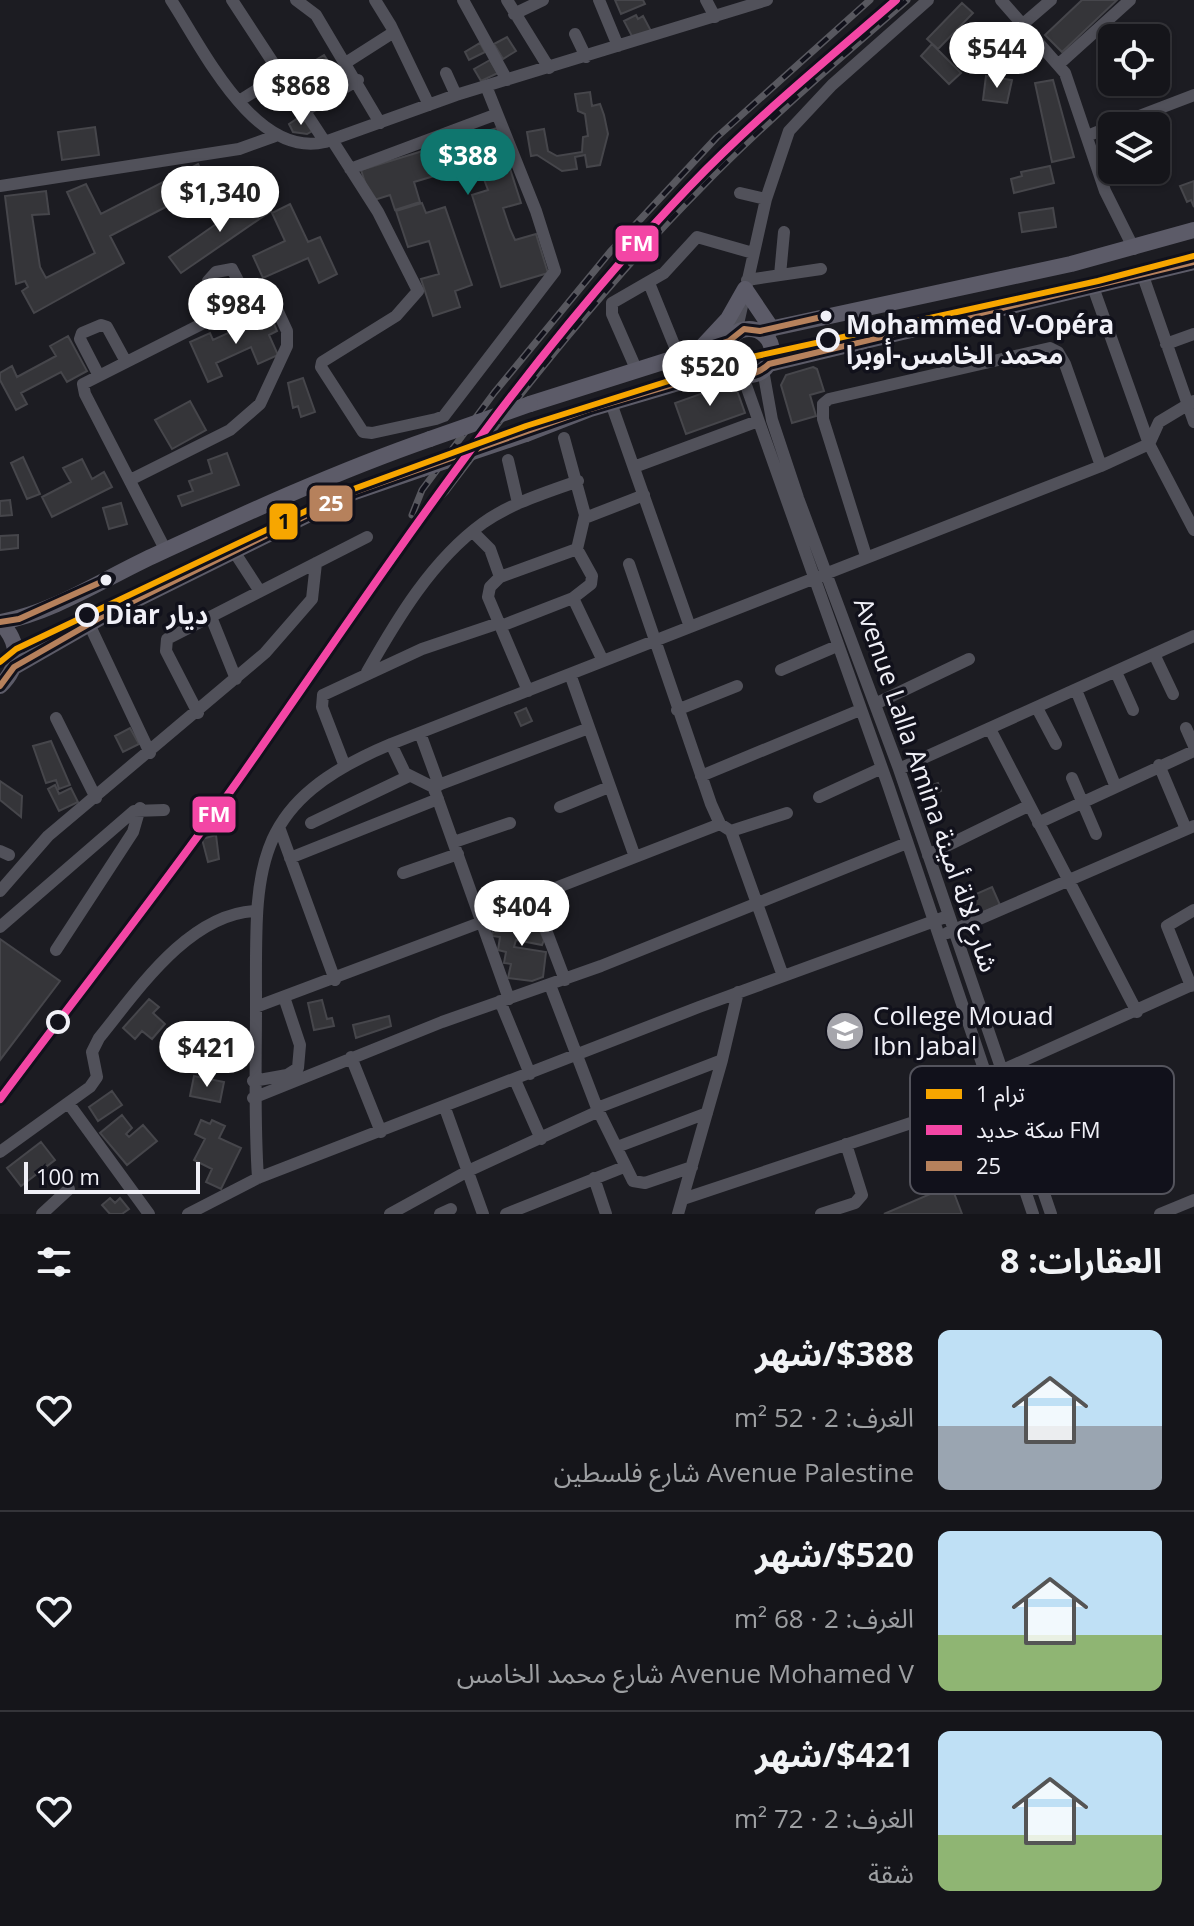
<!DOCTYPE html>
<html lang="ar">
<meta charset="utf-8">
<style>
body{margin:0;font-family:"Open Sans","Noto Sans Arabic",sans-serif;background:#222227;color:#f1f3f6;direction:rtl;height:100vh;display:flex;flex-direction:column;font-size:30px;white-space:nowrap}
*{box-sizing:border-box;margin:0}
p{font-size:26px;color:#9d9fa2}
.icon{flex:none;width:44px;height:44px;fill:none;stroke:currentColor;stroke-width:2;stroke-linecap:round;stroke-linejoin:round}
.map{position:relative;height:1214px;overflow:hidden;direction:ltr}
.drawer{display:flex;flex-direction:column;background:#15151a;flex:1}
.drawer>*{flex:none}
.controls{position:absolute;left:1098px;top:24px;display:grid;gap:16px}
.controls a{display:grid;place-items:center;width:72px;height:72px;border-radius:12px;background:#15151a;box-shadow:0 2px 6px #0004,0 0 0 2px #343439;font-size:40px}
.scale{position:absolute;left:24px;bottom:20px;width:176px;box-sizing:border-box;padding-left:8px;border:4px solid #f0f0f7;border-top:0;font-size:22px;line-height:28px;white-space:nowrap;color:#f0f0f7;-webkit-text-stroke:6px #11111b;paint-order:stroke}
.price{position:absolute;translate:-50% -68px;padding:0 18px;border-radius:28px;background:#fff;color:#222;font-size:26px;line-height:52px;filter:drop-shadow(0 2px 4px #0008)}
.price::after{content:'';position:absolute;left:50%;top:48px;width:24px;height:18px;margin-left:-12px;background:inherit;clip-path:polygon(0 0,100% 0,50% 100%)}
.price.selected{background:#0f766e;color:#fff}
ul{padding:0;list-style:none}
li{display:flex;align-items:center;gap:24px;height:200px;padding:0 32px}
li+li{border-top:2px solid #343439}
li span{display:grid;place-items:center;flex:none;width:224px;height:160px;border-radius:12px;color:#555}
li>.icon{margin-inline-start:auto}
span .icon{width:96px;height:96px;fill:#fffc;stroke-width:1}
li b{font-size:34px}
h2{display:flex;justify-content:space-between;align-items:center;height:96px;padding:0 32px;font-size:34px}
.map>svg:first-child{display:block}
.building{fill:#353539;stroke:#46464b;stroke-width:2}
.lines{fill:none;stroke-linecap:round;stroke-linejoin:round}
.minor{stroke:#51515a;stroke-width:12}
.major{stroke:#5c5b68;stroke-width:16}
.rail-casing{stroke:#58585f;stroke-width:7}
.rail{stroke:#11111b;stroke-width:4;stroke-dasharray:12;stroke-linecap:butt}
.major-bridge{stroke:#5c5b68;stroke-width:16}
.bus-1-casing{stroke:#11111b;stroke-width:12}
.bus-1{stroke:#b6815c;stroke-width:6}
.rail-1-casing{stroke:#11111b;stroke-width:14}
.rail-1{stroke:#f346a5;stroke-width:8}
.tram-1-casing{stroke:#11111b;stroke-width:12}
.tram-1{stroke:#f7a600;stroke-width:6}
.bus-dot{fill:#f0f0f7;stroke:#11111b;stroke-width:3}
.stop-dot{fill:#11111b;stroke:#f0f0f7;stroke-width:4}
.labels{text-anchor:middle;stroke-width:7;stroke-linejoin:round;paint-order:stroke}
.stop-label{font-size:26px;font-weight:bold;fill:#f0f0f7;stroke:#11111b;text-anchor:start}
.street-label{font-size:26px;fill:#f0f0f7;stroke:#11111b}
.poi-label{font-size:26px;fill:#f0f0f7;stroke:#11111b;text-anchor:start}
.key{fill:#11111b;stroke:#54545d;stroke-width:2}
.key-label{font-size:22px;fill:#f0f0f7}
.line-badge{stroke:#11111b;stroke-width:3}
.badge-label{font-size:22px;text-anchor:middle;font-weight:bold;fill:#fff}
.pale-badge-label{font-size:22px;text-anchor:middle;font-weight:bold;fill:#111}
</style>
<div class="map">
<svg width="1194" height="1214" viewBox="0 0 1194 1214">
<rect width="100%" height="100%" fill="#1c1c22"/>
<!-- building -->
<path class="building" d="M615 0H643L645 4 621 14Z
M1082 0H1117L1062 52 1045 35Z
M962 3 973 13 938 49 927 39Z
M636 15 638 19 643 16 651 31 634 40 624 21Z
M1015 35 1028 47 1015 60 1002 48Z
M507 37 516 51 503 59 494 44Z
M480 43 485 52 469 60 465 52Z
M932 44 961 73 949 84 921 56Z
M324 55 333 69 317 78 309 64Z
M490 60 498 73 481 81 474 69Z
M986 76 1012 80 1007 103 983 100Z
M1053 80 1074 157 1052 162 1035 83Z
M590 92 592 106 600 104 604 115 608 134 600 165 587 167 585 155 575 157 577 169 562 171 537 155 531 156 527 132 544 129 548 151 557 156 582 152 583 137 588 136 585 114 578 111 575 94Z
M298 118 301 123 308 119 314 130 307 134 293 132 289 124Z
M95 127 99 155 62 160 58 132Z
M497 128 521 203 503 208 510 229 515 240 536 234 548 273 501 287 472 195 488 190 478 163 414 182 420 202 395 210 390 195 371 201 361 170Z
M198 164 208 185 110 236 124 263 34 313 22 291 28 287 25 281 16 284 5 196 46 191 49 214 32 215 40 267 46 278 95 253 67 192 86 184 101 214Z
M1050 166 1054 183 1014 193 1011 179 1022 176 1021 172Z
M1194 181V207L1191 200 1187 202 1180 186Z
M259 194 271 211 181 273 169 257Z
M422 203 426 213 445 207 472 285 455 291 460 307 433 316 421 279 439 274 429 241 408 247 396 211Z
M290 204 308 242 320 237 337 274 319 283 308 258 263 278 253 256 285 241 272 213Z
M1053 208 1056 227 1022 232 1019 213Z
M270 314 277 331 269 335 278 355 258 364 251 347 216 363 222 376 208 382 190 342 210 333 213 340Z
M68 336 87 371 67 382 61 372 21 393 27 404 16 410 0 380V373L12 366 17 377 56 356 50 346Z
M813 367 817 369 824 391 810 395 816 416 792 423 781 385 786 375Z
M303 378 315 412 301 417 298 406 293 408 288 383Z
M734 382 745 413 686 434 675 403Z
M190 401 206 430 172 449 155 420Z
M227 453 239 485 182 506 178 496 193 491 189 481 212 473 208 460Z
M23 457 40 494 27 499 11 463Z
M82 459 92 479 104 472 112 487 52 517 42 497 71 482 63 468Z
M10 500 12 515 0 516V501Z
M121 503 127 524 109 529 103 508Z
M18 535V548L0 550V536Z
M526 708 532 721 521 726 515 713Z
M130 728 139 744 123 752 115 736Z
M51 741 70 785 59 789 56 780 46 783 33 746Z
M0 781 22 796 21 817 0 800Z
M938 783 941 791 921 799 918 790Z
M55 785 59 794 71 788 78 802 59 811 48 789Z
M216 835 219 859 208 862 202 839Z
M992 887 1000 905 966 920 958 902Z
M532 912 544 940 542 945 516 940 514 947 546 952 543 977 532 981 508 978 511 964 504 963 506 952 498 950 500 937 492 936 494 924 507 923 509 928 519 929 515 918Z
M0 939 60 981 0 1060Z
M149 999 159 1007 153 1013 165 1024 152 1039 142 1031 135 1039 123 1028Z
M322 1000 327 1019 332 1018 334 1026 314 1030 308 1003Z
M389 1016 391 1026 356 1038 353 1025Z
M175 1053 196 1054V1073L175 1069Z
M194 1076 224 1082 220 1102 190 1096Z
M112 1091 122 1105 98 1121 89 1107Z
M122 1115 132 1128 126 1134 129 1137 143 1125 157 1141 127 1165 100 1133Z
M201 1120 210 1124 212 1120 225 1126 219 1138 241 1148 221 1189 206 1182 212 1169 194 1160 205 1139 195 1134Z
M41 1142 55 1160 21 1186 7 1168Z
M951 1185 962 1214H884Z
M110 1198 115 1203 120 1198 129 1209 122 1214H110L102 1205Z"/>
<g class="lines">
<!-- minor -->
<path class="minor" d="M171 0C203 49 255 159 325 142L456 95 767 0
M232 0 325 142
M296 0 316 15 380 123
M375 0 391 26 429 105
M463 0 507 80
M507 0 549 68
M599 0 618 46
M706 0 715 17
M1001 0 1065 73 1105 191 1134 249
M514 14 543 0
M1023 24 1051 0
M575 34 586 57
M347 62 394 32
M1059 64 1130 0
M446 73 456 95
M239 101 279 76
M306 110 358 80
M1113 126 1194 95
M1087 136 1112 126
M332 140 378 212 418 291 396 316 322 362 321 367 363 432 372 433 436 419 444 416 555 271 536 211 486 86
M350 169 497 114
M0 186 239 149 275 136
M740 193 766 199
M780 275 784 232
M1143 276 1194 422
M747 280 821 269
M649 283 679 357
M1093 287 1149 444 1194 530
M222 312 208 281 216 272 232 269 248 300
M736 333 766 199 789 131 832 85 928 0
M1166 344 1194 334
M763 370 772 420 798 498 899 769 1051 1214
M637 371 612 314V303L664 273 697 237 753 253
M98 374 80 339 82 333 101 325 107 327 125 360
M742 374 888 785 1033 1214
M611 403 690 627
M508 460 518 503
M634 467 758 421
M130 480 230 430 260 404 287 346V331L268 290
M585 518 644 495
M473 532 490 549 500 577 490 587 488 597 528 691
M166 551 85 394 83 384 271 289
M235 553 259 590
M866 556 823 419V404L829 399 1050 348 1058 352 1065 364 1101 466
M629 564 711 804 720 824 731 831 783 976
M500 577 577 549 585 515 564 438
M573 598 603 661
M211 617 236 679
M89 624 150 753
M501 626 573 598 591 584 592 576 577 549
M1154 654 1173 694
M781 670 837 646
M367 672C397 619 432 560 483 523 511 503 545 493 578 481
M1116 672 1133 710
M570 674 635 857
M1076 690 1115 785
M875 704 969 659
M1037 708 1056 744
M677 710 737 686
M198 713 166 651 167 639 367 537
M56 718 96 798
M1186 728 1194 746
M990 729 1137 1012
M420 733 439 785
M391 744 405 773 433 787 436 794 509 999
M344 764 322 707 323 695 422 649 499 623
M1159 765 1186 829
M899 769 1194 636
M701 776 860 710
M1072 778 1096 834
M433 787 589 728
M819 797 882 768
M560 807 609 787
M311 823 409 776
M1038 823 1194 751
M279 827 335 980
M731 831 787 813
M454 842 510 823
M0 851 9 855
M928 855 1028 806
M290 858 438 799
M403 873 458 854
M0 891 48 836 265 653 312 599 316 563
M533 896 565 980
M481 917 720 824
M0 927 134 811 164 810
M947 933 1194 826
M56 950 133 832 140 808
M550 985 597 1108 633 1181 645 1183 692 1167
M1191 986 1167 926 1194 910
M500 1001 530 1074
M256 1007 482 922
M351 1057 381 1132
M996 1073 1194 984
M515 1080 541 1139
M253 1081 287 1075 298 1068 300 1045 284 997
M253 1098 442 1022 601 966 907 843
M69 1104 149 1214
M445 1108 483 1214
M597 1108 722 1060
M617 1147 707 1113
M0 1152 90 1087 97 1077 92 1052 99 1038C138 990 188 915 254 911
M258 1178C254 1119 256 1065 256 1006 256 868 248 804 391 744L1101 466 1149 444 1159 422 1194 401
M594 1178 606 1214
M683 1199 1010 1090
M42 1214 69 1189
M188 1214 258 1178 699 1007 948 916
M390 1214 468 1171 599 1111
M440 1214 451 1209
M506 1214 624 1167
M678 1214 722 1060 738 992
M821 1214 855 1203 862 1195 846 1144
M1160 1214 1194 1200"/>
<!-- major -->
<path class="major" d="M745 289 772 329
M726 352a23 23 0 1 1 46 0a23 23 0 1 1-46 0Z
M760 331 1071 264 1194 230
M701 348 728 319 745 289
M769 364 1194 262
M530 404 729 341
M526 434 590 409 732 367
M0 622C20 642 21 666 0 686
M1 622C55 612 103 579 153 556 244 514 335 472 430 439
M14 667 103 616 352 493 422 469"/>
<!-- rail casing -->
<g class="rail-casing">
<path id="rail" d="M412 515 422 490 494 393 610 252 717 137 870 0
M422 515 446 491C525 387 608 282 700 189 765 122 836 62 907 0"/>
</g>
<!-- rail -->
<use href="#rail" class="rail"/>
<!-- major-bridge -->
<path class="major-bridge" d="M430 439 530 404
M422 469 526 434"/>
<!-- bus-1 casing -->
<g class="bus-1-casing">
<path id="bus-1" d="M675 358 729 341 744 329 760 331 826 316
M0 622 19 619 110 578
M0 686 14 667 103 616 352 493 590 409 732 367C745 377 757 375 769 364L1194 262"/>
</g>
<!-- bus-1 -->
<use href="#bus-1" class="bus-1"/>
<!-- rail-1 casing -->
<g class="rail-1-casing">
<path id="rail-1" d="M0 1099C81 990 166 883 244 772 384 571 519 365 689 187 753 120 826 61 896 0"/>
</g>
<!-- rail-1 -->
<use href="#rail-1" class="rail-1"/>
<!-- tram-1 casing -->
<g class="tram-1-casing">
<path id="tram-1" d="M0 662 16 649 348 491 526 426 729 362 1098 281 1194 256"/>
</g>
<!-- tram-1 -->
<use href="#tram-1" class="tram-1"/>
</g>
<!-- icons -->
<defs>
<g id="school-disc" transform="scale(2)"><circle r="9.5" fill="#a6a6ac" stroke="#11111b"/><path d="M0-5L7-2L0 1L-7-2ZM-4 1L0 2.5L4 1V4Q0 6-4 4Z" fill="#fff"/></g>
</defs>
<g fill-rule="evenodd">
<use href="#school-disc" x="845" y="1031"/>
</g>
<!-- markers -->
<g class="bus-dot">
<circle cx="826" cy="316" r="7"/>
<circle cx="106" cy="580" r="7"/>
</g>
<g class="stop-dot">
<circle cx="828" cy="340" r="10"/>
<circle cx="87" cy="615" r="10"/>
<circle cx="58" cy="1022" r="10"/>
</g>
<g class="labels">
<!-- stop labels -->
<g class="stop-label">
<text x="846" y="334">Mohammed V-Opéra<tspan x="846" dy="30">محمد الخامس-أوبرا</tspan></text>
<text x="105" y="624">Diar ديار</text>
</g>
<!-- street labels -->
<g class="street-label">
<text transform="translate(926 785) rotate(71)" y="9">Avenue Lalla Amina شارع لالة أمينة</text>
</g>
<!-- poi labels -->
<g class="poi-label">
<text x="873" y="1025">College Mouad<tspan x="873" dy="30">Ibn Jabal</tspan></text>
</g>
</g>
<!-- legend -->
<rect x="910" y="1066" width="264" height="128" rx="12" class="key"/>
<rect x="926" y="1089" width="36" height="10" fill="#f7a600"/>
<rect x="926" y="1125" width="36" height="10" fill="#f346a5"/>
<rect x="926" y="1161" width="36" height="10" fill="#b6815c"/>
<g class="key-label">
<text x="976" y="1102">ترام 1</text>
<text x="976" y="1138">سكة حديد FM</text>
<text x="976" y="1174">25</text>
</g>
<g class="line-badge">
<rect x="614" y="224" width="46" height="39" rx="8" fill="#f346a5"/>
<rect x="308" y="484" width="46" height="39" rx="8" fill="#b6815c"/>
<rect x="268" y="502" width="31" height="39" rx="8" fill="#f7a600"/>
<rect x="191" y="795" width="46" height="39" rx="8" fill="#f346a5"/>
</g>
<g class="badge-label">
<text x="637" y="251">FM</text>
<text x="331" y="511">25</text>
<text x="214" y="822">FM</text>
</g>
<g class="pale-badge-label">
<text x="284" y="529">1</text>
</g>
</svg>
<div class="controls">
<a><svg class="icon" aria-label="locate" viewBox="0 0 24 24"><circle cx="12" cy="12" r="6"/><path d="M12 2v4M12 18v4M2 12h4M18 12h4"/></svg></a>
<a><svg class="icon" aria-label="layers" viewBox="0 0 24 24"><path d="M12 4l9 5-9 5-9-5zM3 14l9 5 9-5"/></svg></a>
</div>
<div class="scale">100 m</div>
<b class="price" style="left:997px;top:90px">$544</b>
<b class="price" style="left:301px;top:127px">$868</b>
<b class="price selected" style="left:468px;top:197px">$388</b>
<b class="price" style="left:220px;top:234px">$1,340</b>
<b class="price" style="left:236px;top:346px">$984</b>
<b class="price" style="left:710px;top:408px">$520</b>
<b class="price" style="left:522px;top:948px">$404</b>
<b class="price" style="left:207px;top:1089px">$421</b>
</div>
<section class="drawer">
<h2>العقارات: 8<svg class="icon" aria-label="filters" viewBox="0 0 24 24"><path d="M4 7h16M4 17h16"/><circle cx="9" cy="7" r="2"/><circle cx="15" cy="17" r="2"/></svg></h2>
<ul>
<li><span style="background:linear-gradient(#bfe0f5 60%,#9aa5b1 0)"><svg class="icon" aria-label="home" viewBox="0 0 24 24"><path d="M3 11l9-7 9 7M6 9v11h12V9"/></svg></span><div><b>$388/شهر</b><p>الغرف: 2 · 52 m²</p><p>Avenue Palestine شارع فلسطين</p></div><svg class="icon" aria-label="heart" viewBox="0 0 24 24"><path d="M12 20l-8-8c-3-5 5-10 8-4 3-6 11-1 8 4z"/></svg></li>
<li><span style="background:linear-gradient(#bfe0f5 65%,#8fb573 0)"><svg class="icon" aria-label="home" viewBox="0 0 24 24"><path d="M3 11l9-7 9 7M6 9v11h12V9"/></svg></span><div><b>$520/شهر</b><p>الغرف: 2 · 68 m²</p><p>Avenue Mohamed V شارع محمد الخامس</p></div><svg class="icon" aria-label="heart" viewBox="0 0 24 24"><path d="M12 20l-8-8c-3-5 5-10 8-4 3-6 11-1 8 4z"/></svg></li>
<li><span style="background:linear-gradient(#bfe0f5 65%,#8fb573 0)"><svg class="icon" aria-label="home" viewBox="0 0 24 24"><path d="M3 11l9-7 9 7M6 9v11h12V9"/></svg></span><div><b>$421/شهر</b><p>الغرف: 2 · 72 m²</p><p>شقة</p></div><svg class="icon" aria-label="heart" viewBox="0 0 24 24"><path d="M12 20l-8-8c-3-5 5-10 8-4 3-6 11-1 8 4z"/></svg></li>
</ul>
</section>
